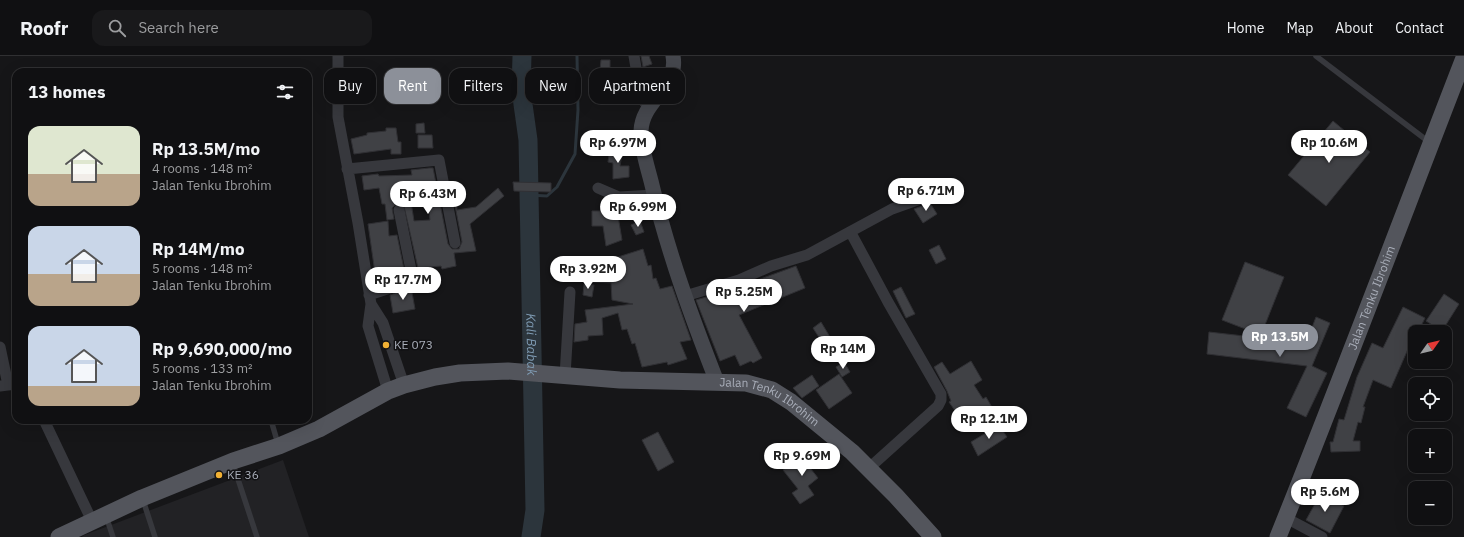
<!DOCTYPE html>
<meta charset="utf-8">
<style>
body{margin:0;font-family:"IBM Plex Sans",sans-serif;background:#19191b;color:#f1f3f6;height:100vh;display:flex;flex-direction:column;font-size:15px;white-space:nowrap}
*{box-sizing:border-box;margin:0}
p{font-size:13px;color:#9c9d9f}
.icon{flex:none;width:22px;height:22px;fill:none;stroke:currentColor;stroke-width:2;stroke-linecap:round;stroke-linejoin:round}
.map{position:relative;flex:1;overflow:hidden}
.drawer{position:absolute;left:12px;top:12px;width:300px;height:356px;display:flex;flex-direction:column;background:#101012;border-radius:12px;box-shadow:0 4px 16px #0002,0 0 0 1px #303032}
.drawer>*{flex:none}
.top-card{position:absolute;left:324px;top:12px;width:380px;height:36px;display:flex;gap:8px}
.needle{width:26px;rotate:56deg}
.buttons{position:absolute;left:1408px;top:269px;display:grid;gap:8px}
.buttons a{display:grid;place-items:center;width:44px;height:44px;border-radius:8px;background:#101012;box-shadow:0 4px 16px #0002,0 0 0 1px #303032;font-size:20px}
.price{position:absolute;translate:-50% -34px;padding:0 9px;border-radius:14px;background:#fff;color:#222;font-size:13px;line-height:26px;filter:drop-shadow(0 1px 2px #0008)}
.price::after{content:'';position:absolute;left:50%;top:24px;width:12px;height:9px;margin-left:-6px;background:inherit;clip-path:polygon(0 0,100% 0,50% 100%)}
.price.active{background:#8c9099;color:#fff}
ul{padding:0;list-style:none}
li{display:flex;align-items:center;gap:12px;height:100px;padding:0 16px}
li span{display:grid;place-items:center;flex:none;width:112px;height:80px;border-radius:12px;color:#555}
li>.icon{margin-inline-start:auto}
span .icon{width:48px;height:48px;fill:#fffc;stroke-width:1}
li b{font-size:17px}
h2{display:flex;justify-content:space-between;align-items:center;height:48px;padding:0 16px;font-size:17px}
.pill{padding:0 14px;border-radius:12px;background:#101012;box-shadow:0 4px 16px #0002,0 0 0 1px #303032;font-size:14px;line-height:36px}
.pill.active{background:#8c9099;color:#fff}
header{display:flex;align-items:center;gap:24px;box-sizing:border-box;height:56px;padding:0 20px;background:#101012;border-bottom:1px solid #303032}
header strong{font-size:19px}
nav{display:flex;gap:22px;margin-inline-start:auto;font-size:14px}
.search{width:280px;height:36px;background:#19191b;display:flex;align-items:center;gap:10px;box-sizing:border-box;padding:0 14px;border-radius:12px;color:#9c9d9f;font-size:15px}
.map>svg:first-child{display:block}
.built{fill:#222225}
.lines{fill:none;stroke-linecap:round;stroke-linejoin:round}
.stream{stroke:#2c353c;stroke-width:3}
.river{stroke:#2c353c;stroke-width:19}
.building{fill:#404145;stroke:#303034;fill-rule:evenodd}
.lane{stroke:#37383d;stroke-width:5.5}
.street{stroke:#37383d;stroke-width:11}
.secondary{stroke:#45474d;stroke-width:15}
.primary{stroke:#53555c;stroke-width:17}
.poi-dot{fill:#f2b134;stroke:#111113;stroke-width:1.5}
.labels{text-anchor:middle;stroke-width:3;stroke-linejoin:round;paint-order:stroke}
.street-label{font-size:12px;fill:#a8adb8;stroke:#111113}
.poi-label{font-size:12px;fill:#a8adb8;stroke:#111113;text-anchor:start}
.water-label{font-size:13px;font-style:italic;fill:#7f9bb3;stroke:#111113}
</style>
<header>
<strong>Roofr</strong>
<div class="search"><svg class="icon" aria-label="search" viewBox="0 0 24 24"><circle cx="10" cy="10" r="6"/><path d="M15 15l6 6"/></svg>Search here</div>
<nav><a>Home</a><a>Map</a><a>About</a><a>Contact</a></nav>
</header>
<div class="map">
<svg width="1464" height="481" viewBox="0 0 1464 481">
<rect width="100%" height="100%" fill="#161618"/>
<!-- built -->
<path class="built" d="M283 404 309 481H83L82 480Z"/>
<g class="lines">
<!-- stream -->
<path class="stream" d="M529 139 547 140 557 131 575 98 578 54 577 0"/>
<!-- river -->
<path class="river" id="s1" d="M522 0 521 34 528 84 535 454 531 481"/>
</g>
<!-- building -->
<path class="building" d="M641 0H649L652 8 643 11Z
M601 4H610V19L618 20 617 22H631L635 44 620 45 619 35 598 34Z
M1333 65 1370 96 1326 150 1288 119Z
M424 67 425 77H416V68Z
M386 72H396L398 86H401V98H391V93L354 98 351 83 367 79V77L386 75Z
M418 79H432L433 92H418Z
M610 91 623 93 620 110H629V121L613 123V107L608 106Z
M429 112H433L448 188 452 193H459L462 186 453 139H456L457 154 476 151 498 132 504 140 470 168 476 195 454 197 456 210 442 213 441 210 418 212 404 150 401 147 395 149 392 152 394 163 387 164 385 148H382L379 132 364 134 362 120 378 118 379 120 412 119 411 114ZM428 144 430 164 414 165 411 146Z
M513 126 551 127V136L514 135Z
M930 147 937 158 923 167 914 153Z
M592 155H605V157L615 158 614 160H618L622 184 606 190 603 170H592Z
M388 165 389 180 397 179 404 213 375 217 368 168Z
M640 165 644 176 636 179 631 169Z
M939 189 946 203 936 208 929 194Z
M643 193 648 210 651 209 653 223 656 222 660 233 672 230 691 284 680 286 687 303 668 309 667 306 642 311 635 287 632 288 627 273 622 274 618 257 602 262 603 279 588 280V284L574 286 575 268 587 266 585 254 633 248 612 244 611 227 592 226 593 209Z
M1245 206 1284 221 1261 279 1222 264Z
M796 210 805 232 739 259 762 302 753 307 751 305 740 310 735 299 720 305 696 244 713 239 715 245 733 235V233Z
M584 228 594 229 592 241 583 239Z
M411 231 415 253 393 257 390 239Z
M901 231 915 258 906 262 893 235Z
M1444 238 1459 248 1442 275 1426 265Z
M1403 251 1425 262 1418 276H1415V282L1408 293 1391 332 1373 324 1363 351H1365L1361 367 1358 366 1353 385H1360V395L1331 396 1330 386H1333L1339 363 1344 364 1357 321 1372 287 1383 292Z
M1316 261 1330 267 1312 310 1327 317 1306 361 1287 352 1307 310 1207 298 1209 276 1306 287Z
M821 266 830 281 822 286 813 272Z
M971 305 982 324 974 329 983 343 986 341 993 353 961 370 955 360 958 359 949 346 951 345 947 335 934 311 942 306 950 318Z
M844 306 850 316 842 321 836 311Z
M839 318 852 337 829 353 816 334Z
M812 319 819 330 802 342 793 332Z
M999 369 1007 381 978 400 971 386Z
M658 376 674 406 658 415 642 384Z
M807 397 816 409 811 413 818 422 808 430 814 439 800 448 792 437 798 433 783 414Z
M1321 437 1344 450 1330 477 1306 464Z"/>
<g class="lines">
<!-- lane -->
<path class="lane" d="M1316 0 1429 86
M271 364 278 388
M233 408 257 481
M143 444 155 481
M106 460 113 481"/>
<!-- street -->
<path class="street" d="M338 0V61L358 167 371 248 368 270 388 335
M634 0 641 41 648 51
M347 113 439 104 455 187
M598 132 619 141 654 139
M851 177 888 246 941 338V344L938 350 868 413
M369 239 399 229 411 223 412 219 399 154
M685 240 739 224 771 210 807 199 892 153 931 139
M371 248 383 267 404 329
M0 291 8 329
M565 320 570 236
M0 330 16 328
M44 364 92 465
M1286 462 1322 481"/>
<!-- secondary -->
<path class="secondary" d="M673 0C679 32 642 44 641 75 641 93 648 112 652 129 668 197 692 262 717 326"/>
<!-- primary -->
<g class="primary">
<path id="s2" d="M59 481 142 442 233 405 279 390 319 373 388 335 404 329 435 321 460 317 508 315 620 324 746 327 772 334 791 346 852 396 896 440 933 481"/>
<path id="s3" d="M1278 481C1342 322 1402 162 1464 2"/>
</g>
</g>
<!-- markers -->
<g class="poi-dot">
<circle cx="386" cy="289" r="4"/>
<circle cx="219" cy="419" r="4"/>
</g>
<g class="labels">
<!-- street labels -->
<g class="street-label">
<text dy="4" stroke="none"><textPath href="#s3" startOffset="257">Jalan Tenku Ibrohim</textPath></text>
<text dy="4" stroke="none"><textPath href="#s2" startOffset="750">Jalan Tenku Ibrohim</textPath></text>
</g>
<!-- poi labels -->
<g class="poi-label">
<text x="394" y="293">KE 073</text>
<text x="227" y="423">KE 36</text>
</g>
<!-- water labels -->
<g class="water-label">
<text dy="5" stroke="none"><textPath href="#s1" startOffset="289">Kali Babak</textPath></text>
</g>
</g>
</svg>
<div class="buttons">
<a><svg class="needle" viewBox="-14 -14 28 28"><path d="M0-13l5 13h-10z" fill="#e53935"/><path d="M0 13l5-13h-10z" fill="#9c9d9f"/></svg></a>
<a><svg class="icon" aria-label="locate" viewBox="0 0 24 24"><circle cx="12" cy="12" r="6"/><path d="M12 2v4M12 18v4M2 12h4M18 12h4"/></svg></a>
<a>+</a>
<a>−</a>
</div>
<b class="price" style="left:618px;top:108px">Rp 6.97M</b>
<b class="price" style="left:1329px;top:108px">Rp 10.6M</b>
<b class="price" style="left:926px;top:156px">Rp 6.71M</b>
<b class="price" style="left:428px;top:159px">Rp 6.43M</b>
<b class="price" style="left:638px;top:172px">Rp 6.99M</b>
<b class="price" style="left:588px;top:234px">Rp 3.92M</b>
<b class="price" style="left:403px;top:245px">Rp 17.7M</b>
<b class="price" style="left:744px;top:257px">Rp 5.25M</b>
<b class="price active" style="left:1280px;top:302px">Rp 13.5M</b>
<b class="price" style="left:843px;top:314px">Rp 14M</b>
<b class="price" style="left:989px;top:384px">Rp 12.1M</b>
<b class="price" style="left:802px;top:421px">Rp 9.69M</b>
<b class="price" style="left:1325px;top:457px">Rp 5.6M</b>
<div class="top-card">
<a class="pill">Buy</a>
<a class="pill active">Rent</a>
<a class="pill">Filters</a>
<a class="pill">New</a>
<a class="pill">Apartment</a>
</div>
<section class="drawer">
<h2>13 homes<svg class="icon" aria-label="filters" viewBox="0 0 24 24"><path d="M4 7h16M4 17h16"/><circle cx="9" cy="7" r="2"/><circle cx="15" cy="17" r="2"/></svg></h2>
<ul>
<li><span style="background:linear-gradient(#dfe7d0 60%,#b9a48a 0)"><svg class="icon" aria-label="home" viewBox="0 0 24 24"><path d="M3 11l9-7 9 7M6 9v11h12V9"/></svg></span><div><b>Rp 13.5M/mo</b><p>4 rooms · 148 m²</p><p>Jalan Tenku Ibrohim</p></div></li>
<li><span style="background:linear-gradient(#c9d6e8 60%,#b9a48a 0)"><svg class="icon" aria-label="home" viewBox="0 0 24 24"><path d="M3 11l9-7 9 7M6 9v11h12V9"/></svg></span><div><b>Rp 14M/mo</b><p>5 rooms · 148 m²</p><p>Jalan Tenku Ibrohim</p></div></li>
<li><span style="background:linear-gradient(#c9d6e8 75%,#b9a48a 0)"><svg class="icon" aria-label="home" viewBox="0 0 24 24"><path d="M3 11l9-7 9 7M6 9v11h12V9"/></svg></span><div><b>Rp 9,690,000/mo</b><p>5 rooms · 133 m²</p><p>Jalan Tenku Ibrohim</p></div></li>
</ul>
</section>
</div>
